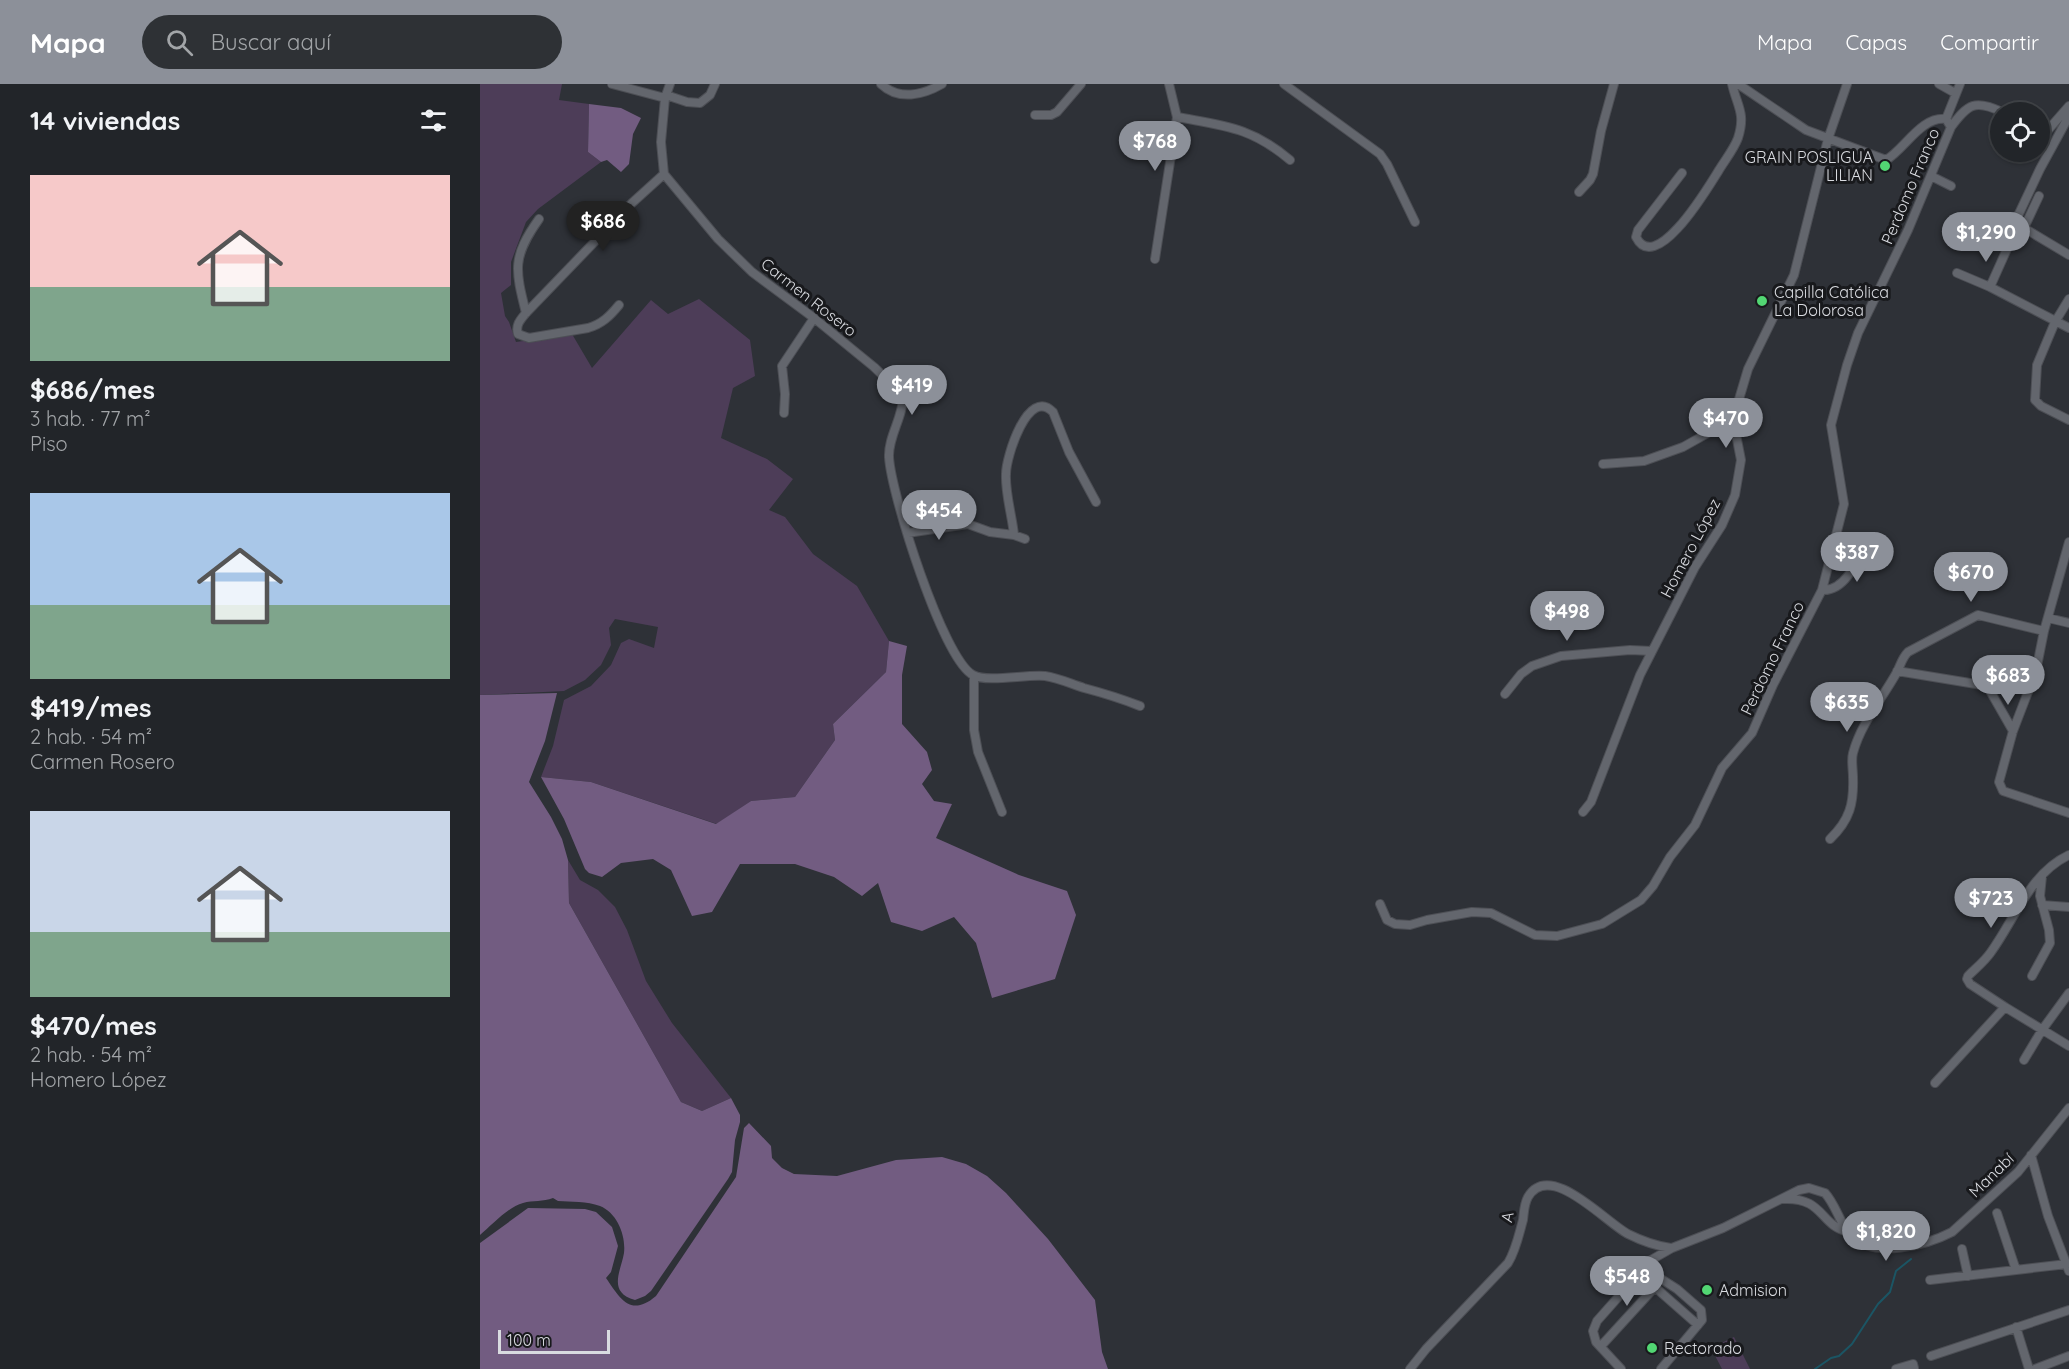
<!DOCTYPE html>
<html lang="es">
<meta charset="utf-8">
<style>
body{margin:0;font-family:Quicksand,sans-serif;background:#2e3135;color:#f1f3f6;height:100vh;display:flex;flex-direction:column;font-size:22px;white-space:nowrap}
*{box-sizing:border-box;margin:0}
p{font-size:20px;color:#a2a5a8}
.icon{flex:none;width:33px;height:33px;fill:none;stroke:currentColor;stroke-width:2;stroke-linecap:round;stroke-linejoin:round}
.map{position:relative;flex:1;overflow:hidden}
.panel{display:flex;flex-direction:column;background:#222529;width:480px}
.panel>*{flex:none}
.tools{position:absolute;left:1510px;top:18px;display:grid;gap:12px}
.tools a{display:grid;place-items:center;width:60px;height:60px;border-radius:50%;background:#222529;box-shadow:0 2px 4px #0004,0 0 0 2px #3f4246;font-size:30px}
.scale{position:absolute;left:18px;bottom:15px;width:112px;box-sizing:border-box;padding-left:6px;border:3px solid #d9dbe0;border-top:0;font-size:16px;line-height:21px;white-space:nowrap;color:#d9dbe0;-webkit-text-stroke:4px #18191c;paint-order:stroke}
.price{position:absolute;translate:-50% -51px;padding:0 14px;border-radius:21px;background:#8c9099;color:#fff;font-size:20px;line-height:39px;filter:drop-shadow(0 2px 3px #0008)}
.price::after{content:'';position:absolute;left:50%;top:36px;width:18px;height:14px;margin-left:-9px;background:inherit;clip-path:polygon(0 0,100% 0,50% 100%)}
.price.on{background:#222;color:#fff}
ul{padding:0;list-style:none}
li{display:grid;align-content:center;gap:12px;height:318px;padding:0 30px}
li span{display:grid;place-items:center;height:186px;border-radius:0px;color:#555}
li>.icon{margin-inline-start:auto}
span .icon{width:108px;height:108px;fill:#fffc;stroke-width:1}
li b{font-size:26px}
h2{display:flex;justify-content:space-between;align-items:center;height:72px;padding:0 30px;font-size:26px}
header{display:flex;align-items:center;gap:36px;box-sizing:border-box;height:84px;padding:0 30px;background:#8c9099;color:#fff}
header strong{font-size:28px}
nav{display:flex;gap:33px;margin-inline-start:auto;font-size:21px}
.search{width:420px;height:54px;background:#2e3135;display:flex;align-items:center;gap:15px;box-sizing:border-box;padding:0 21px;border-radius:33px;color:#a2a5a8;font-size:22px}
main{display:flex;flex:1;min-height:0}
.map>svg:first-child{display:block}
.green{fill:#4d3d58}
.forest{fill:#725c81}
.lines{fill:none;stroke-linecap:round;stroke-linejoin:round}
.stream{stroke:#1b5564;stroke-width:2}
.minor-casing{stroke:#4d4f55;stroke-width:10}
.minor{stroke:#63666d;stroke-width:8}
.poi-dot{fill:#52d673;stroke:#18191c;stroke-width:2}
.labels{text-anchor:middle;stroke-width:6;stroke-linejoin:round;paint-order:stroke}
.poi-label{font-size:16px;fill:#d9dbe0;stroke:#18191c;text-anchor:start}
.street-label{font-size:16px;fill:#d9dbe0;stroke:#18191c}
</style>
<header>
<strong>Mapa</strong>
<div class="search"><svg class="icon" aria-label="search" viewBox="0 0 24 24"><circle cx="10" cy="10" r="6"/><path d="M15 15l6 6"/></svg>Buscar aquí</div>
<nav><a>Mapa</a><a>Capas</a><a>Compartir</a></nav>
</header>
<main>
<section class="panel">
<h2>14 viviendas<svg class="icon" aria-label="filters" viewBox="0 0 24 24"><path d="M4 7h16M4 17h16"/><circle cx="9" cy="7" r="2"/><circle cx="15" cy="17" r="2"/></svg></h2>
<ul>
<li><span style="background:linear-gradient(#f6c9c9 60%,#7fa58c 0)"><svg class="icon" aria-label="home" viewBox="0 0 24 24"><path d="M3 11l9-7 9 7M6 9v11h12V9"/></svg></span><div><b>$686/mes</b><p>3 hab. · 77 m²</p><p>Piso</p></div></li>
<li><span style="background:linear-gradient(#a9c7e8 60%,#7fa58c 0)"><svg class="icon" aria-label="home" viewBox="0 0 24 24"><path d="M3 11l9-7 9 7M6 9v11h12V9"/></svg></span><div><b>$419/mes</b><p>2 hab. · 54 m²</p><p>Carmen Rosero</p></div></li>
<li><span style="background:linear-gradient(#c9d6e8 65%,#7fa58c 0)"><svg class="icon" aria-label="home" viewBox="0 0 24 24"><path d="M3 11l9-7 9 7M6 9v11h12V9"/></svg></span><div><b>$470/mes</b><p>2 hab. · 54 m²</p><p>Homero López</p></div></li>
</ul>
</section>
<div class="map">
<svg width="1589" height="1285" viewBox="0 0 1589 1285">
<rect width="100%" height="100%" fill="#2e3137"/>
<!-- green -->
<path class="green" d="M0 0H82L79 16 109 20 108 68 121 78 58 125 46 138 31 178V201L21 209 25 232 29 238 36 258 92 250 112 284 171 216 188 230 219 215 270 256 275 292 253 304 241 354 287 375 313 395 289 426 305 433 333 470 377 502 409 557 406 588 353 640 355 656 315 713 271 717 237 740 111 698 61 693 73 662 84 616 111 602 131 581 141 559 149 555 174 564 178 543 135 535 129 544 131 561 121 581 105 596 84 607 0 611Z
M88 776 100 796 118 806 135 823 147 846 166 897 192 939 251 1014 222 1027 201 1018 89 819Z
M1254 1253 1270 1285H1242L1231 1264Z"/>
<!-- forest -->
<path class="forest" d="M109 20 141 24 161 34 153 50 149 80 141 88 127 76 121 78 108 68Z
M409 557 427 562 422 591V640L447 668 452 686 442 700 454 717 472 720 456 754 539 791 587 807 596 831 575 895 512 914 496 859 474 833 442 847 411 838 398 799 382 812 354 793 315 780H260L232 828 212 832 191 786 173 775 141 779 122 793 109 789 105 785 84 735 61 693 111 698 236 740 271 717 315 713 355 656 353 640 406 588Z
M77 609 65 657 49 698 71 733 82 755 88 776 89 819 201 1018 222 1027 251 1014 260 1031V1038L255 1056 252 1088 248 1095 171 1207 165 1212 155 1216C127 1208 141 1187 144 1169 146 1151 137 1129 120 1122 107 1117 91 1118 78 1117L73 1114C63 1118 53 1116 43 1119 28 1123 12 1141 0 1151V611Z
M269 1039 291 1062 292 1074 302 1084 314 1090 357 1092 416 1076 462 1073 486 1080 507 1092 526 1109 568 1155 615 1216 622 1268 628 1285H0V1159L48 1124 105 1125 116 1128 132 1143 138 1162 131 1188 126 1194C140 1214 150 1234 176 1212L256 1093 264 1044Z"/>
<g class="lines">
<!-- stream -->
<path class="stream" d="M1335 1285 1351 1274 1359 1272 1372 1260 1398 1220 1410 1208 1416 1187 1431 1175"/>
<!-- minor casing -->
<g class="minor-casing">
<path id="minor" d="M132 0 185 14
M190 0 185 14 181 58 184 90 238 155 272 188 334 234 394 283 423 311C424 332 408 352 409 373 411 410 463 575 493 591 508 599 546 590 565 592 579 594 591 600 604 604 623 609 642 615 660 622
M401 0C419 17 443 11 462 0
M804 0 900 70 907 80 935 138
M1258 0 1326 46 1406 76C1425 65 1441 32 1466 35
M1459 0 1475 9
M186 11 207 18 220 19 230 11 235 0
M555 31H571L577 28 601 0
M697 33C745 42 771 43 810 76
M1471 43C1488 20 1495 15 1522 28
M1560 47 1568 46 1589 22
M1202 89 1158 146 1156 153C1176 193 1230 100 1239 86 1245 76 1254 65 1258 54 1266 29 1257 22 1252 0
M1451 92 1471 102
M1099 108 1110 96 1113 90 1121 47 1134 0
M1544 144 1589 171
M1529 163 1544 144 1559 112
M675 175 697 33 689 0
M1477 189 1510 203 1589 244
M1510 203 1527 165 1536 136 1560 85 1589 32
M1589 215 1575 238 1557 281 1555 316 1561 322 1589 336
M139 221C130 232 122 240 108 244L49 254 38 250C35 241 41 235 46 229L152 119 184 90
M46 229C35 185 32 173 59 135
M304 329 305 310 302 282 334 234
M1123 380 1164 377 1203 363 1253 335
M427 449 488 440 510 448 534 451 545 455
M534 451C532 431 525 409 526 390 526 373 548 302 573 328L589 368 616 418
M1589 458 1564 547 1556 587 1533 647 1519 698 1523 707 1589 729
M1342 506C1366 508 1379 473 1388 455
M1568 534 1589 539
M1417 587 1502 601 1509 605 1533 647
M494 592V646L498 668 522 728
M1025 610 1041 590 1052 582 1081 572 1150 566 1172 567
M1103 728 1111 718 1160 591 1215 483 1242 441 1255 411 1261 376 1253 335 1257 322 1268 285 1314 191 1348 55 1367 0
M1350 755C1370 736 1374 719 1373 693 1373 685 1371 676 1373 669 1381 639 1402 615 1417 588 1421 580 1422 574 1428 568L1498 531 1564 547
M900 820 907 836 915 840 930 841 947 836 992 828 1011 829 1055 851 1077 852 1122 840 1161 816 1173 802 1190 773 1215 741 1242 684 1272 649 1293 601 1342 506 1364 420 1351 341 1367 281 1378 249 1428 146 1471 43 1466 35 1480 0
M1562 821 1589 823
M1552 892 1570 859 1569 846 1560 812 1562 792
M1525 923 1490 900 1487 895 1488 892C1496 884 1505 877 1511 868 1535 835 1550 789 1589 771
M1544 976 1562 946 1589 909
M1455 999 1525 923 1589 962
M1551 1071 1568 1132 1589 1187
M1303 1115C1345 1113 1339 1142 1369 1148
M1517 1129 1536 1186
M1482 1165 1488 1192
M1164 1184 1197 1205 1221 1226 1222 1236 1181 1285
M1160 1190 1218 1241
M1450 1196 1587 1180
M1536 1243 1549 1285
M1121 1262 1175 1203
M1451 1272 1589 1226
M930 1285 946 1265 1028 1179C1036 1166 1039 1150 1043 1136 1044 1128 1044 1120 1048 1113 1070 1076 1125 1138 1148 1150 1162 1157 1176 1162 1191 1164
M1141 1285 1116 1258 1113 1247 1117 1237 1171 1176 1192 1164 1243 1144 1319 1106 1329 1104 1345 1109C1356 1121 1360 1140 1371 1152 1394 1175 1447 1161 1472 1148L1538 1088 1589 1024
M1416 1285 1433 1280 1434 1284
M1555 1285 1589 1272"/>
</g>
<!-- minor -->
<use href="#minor" class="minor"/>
</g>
<!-- markers -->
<g class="poi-dot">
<circle cx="1405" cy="82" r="6"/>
<circle cx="1282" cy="217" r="6"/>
<circle cx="1227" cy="1206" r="6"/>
<circle cx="1172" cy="1264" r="6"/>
</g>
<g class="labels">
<!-- poi labels -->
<g class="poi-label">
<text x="1393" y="79" text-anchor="end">GRAIN POSLIGUA<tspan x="1393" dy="18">LILIAN</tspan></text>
<text x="1294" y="214">Capilla Católica<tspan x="1294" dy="18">La Dolorosa</tspan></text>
<text x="1239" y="1212">Admision</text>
<text x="1184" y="1270">Rectorado</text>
</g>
<!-- street labels -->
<g class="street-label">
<text transform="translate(1430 102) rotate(-67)" y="6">Perdomo Franco</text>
<text transform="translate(329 213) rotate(38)" y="6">Carmen Rosero</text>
<text transform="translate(1210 464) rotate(-62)" y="6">Homero López</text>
<text transform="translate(1292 574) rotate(-64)" y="6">Perdomo Franco</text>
<text transform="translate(1511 1091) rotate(-44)" y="6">Manabí</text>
<text transform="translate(1027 1133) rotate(-78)" y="6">A</text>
</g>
</g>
</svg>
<div class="tools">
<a><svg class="icon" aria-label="locate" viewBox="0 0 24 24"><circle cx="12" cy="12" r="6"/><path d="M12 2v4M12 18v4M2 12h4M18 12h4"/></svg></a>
</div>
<div class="scale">100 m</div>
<b class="price" style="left:675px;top:88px">$768</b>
<b class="price on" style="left:123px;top:168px">$686</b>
<b class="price" style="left:1506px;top:179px">$1,290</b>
<b class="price" style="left:432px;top:332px">$419</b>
<b class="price" style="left:1246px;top:365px">$470</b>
<b class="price" style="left:459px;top:457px">$454</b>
<b class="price" style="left:1377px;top:499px">$387</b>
<b class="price" style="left:1491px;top:519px">$670</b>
<b class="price" style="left:1087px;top:558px">$498</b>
<b class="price" style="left:1528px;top:622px">$683</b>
<b class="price" style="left:1367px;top:649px">$635</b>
<b class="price" style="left:1511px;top:845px">$723</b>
<b class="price" style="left:1406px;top:1178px">$1,820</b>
<b class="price" style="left:1147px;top:1223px">$548</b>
</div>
</main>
